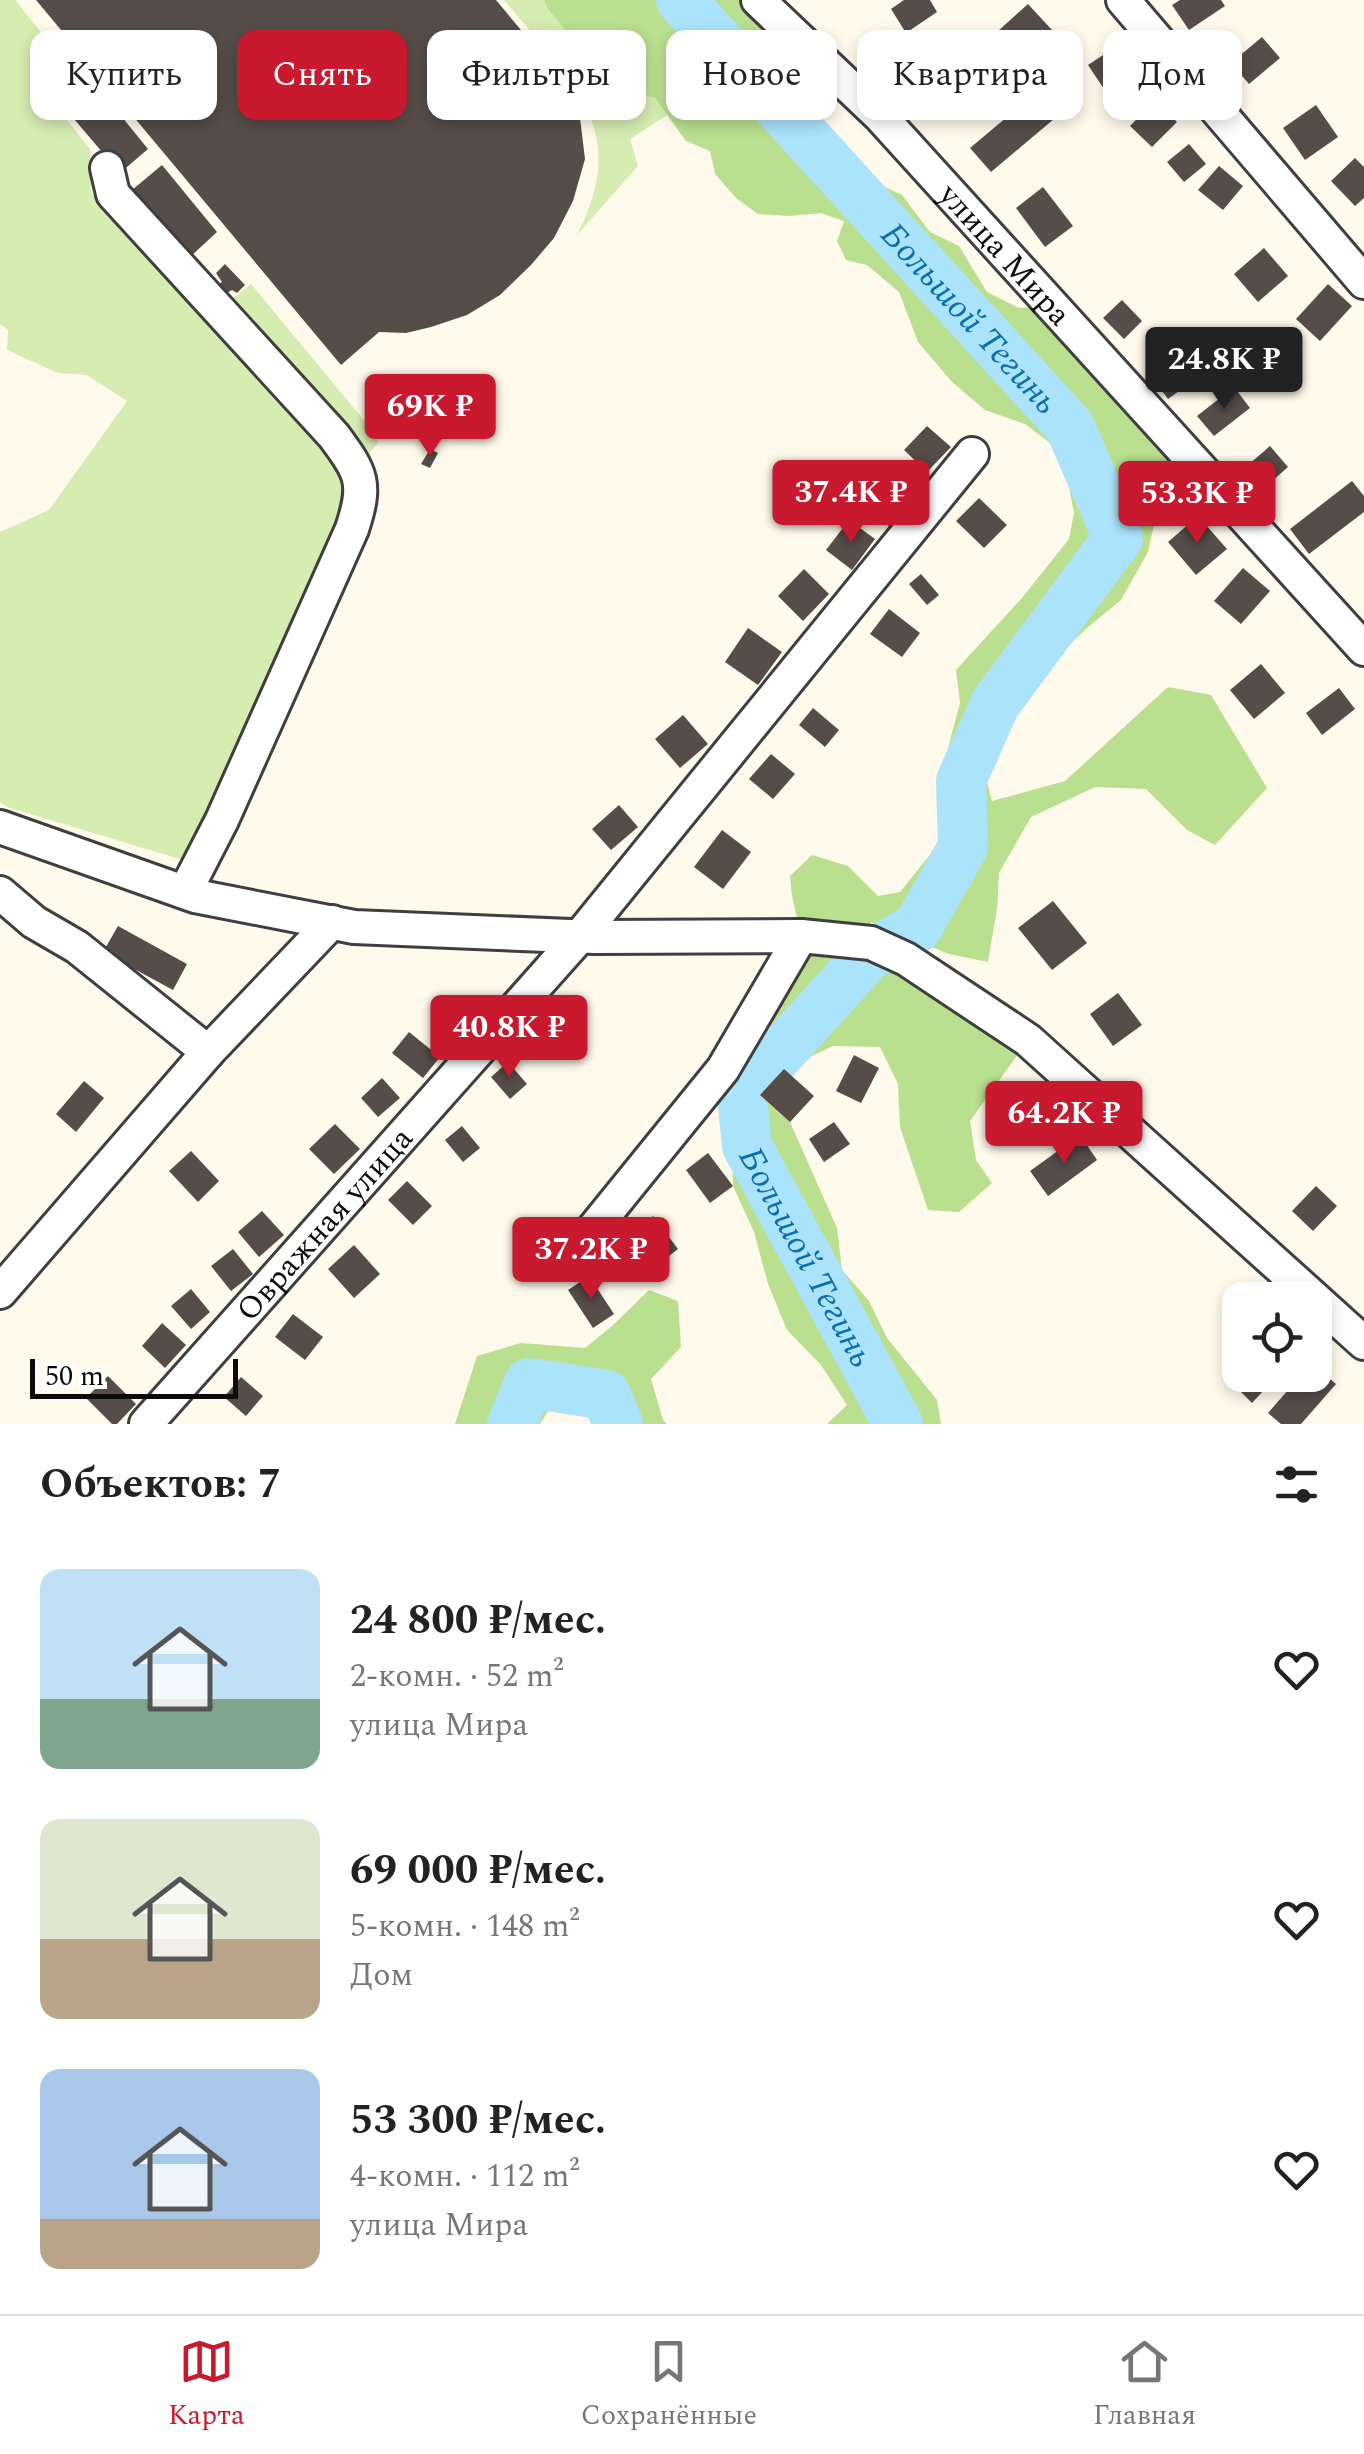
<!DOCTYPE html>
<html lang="ru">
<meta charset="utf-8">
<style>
body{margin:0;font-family:Spectral,serif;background:#f2f2f2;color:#222;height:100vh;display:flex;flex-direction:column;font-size:38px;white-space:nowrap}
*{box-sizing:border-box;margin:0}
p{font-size:32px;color:#767676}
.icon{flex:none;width:55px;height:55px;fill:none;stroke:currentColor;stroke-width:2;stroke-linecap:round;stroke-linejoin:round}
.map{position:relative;height:1424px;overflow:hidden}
.drawer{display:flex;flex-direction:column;background:#fff;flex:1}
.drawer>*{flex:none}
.banner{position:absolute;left:30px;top:30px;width:1305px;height:90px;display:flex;gap:20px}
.controls{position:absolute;left:1222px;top:1282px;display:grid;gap:20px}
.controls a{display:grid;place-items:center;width:110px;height:110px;border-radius:20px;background:#fff;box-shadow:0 5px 15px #0003;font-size:50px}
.scale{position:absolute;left:30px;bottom:25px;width:208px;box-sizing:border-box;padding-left:10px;border:5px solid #0c0c0c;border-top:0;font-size:28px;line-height:35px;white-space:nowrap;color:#0c0c0c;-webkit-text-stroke:8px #fff;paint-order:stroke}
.price{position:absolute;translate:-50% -85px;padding:0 22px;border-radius:10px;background:#c8192e;color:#fff;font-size:32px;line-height:65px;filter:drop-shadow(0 2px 5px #0008)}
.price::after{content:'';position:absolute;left:50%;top:60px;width:30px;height:22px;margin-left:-15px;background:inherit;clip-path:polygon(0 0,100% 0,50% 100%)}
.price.selected{background:#222;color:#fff}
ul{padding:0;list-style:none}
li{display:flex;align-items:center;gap:30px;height:250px;padding:0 40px}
li span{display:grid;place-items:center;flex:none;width:280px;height:200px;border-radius:20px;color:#555}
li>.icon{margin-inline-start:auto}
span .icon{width:120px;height:120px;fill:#fffc;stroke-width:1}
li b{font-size:42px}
h2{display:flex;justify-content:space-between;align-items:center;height:120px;padding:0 40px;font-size:42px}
.tag{padding:0 35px;border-radius:20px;background:#fff;box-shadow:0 5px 15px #0003;font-size:35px;line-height:90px}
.tag.selected{background:#c8192e;color:#fff}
.menu{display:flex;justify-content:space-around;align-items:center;height:140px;border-top:2px solid #e0e0e0;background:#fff;font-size:28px;color:#767676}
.menu a{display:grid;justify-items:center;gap:5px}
.menu .selected{color:#c8192e}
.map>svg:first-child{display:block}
.green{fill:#d5edb1}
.forest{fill:#b9df8f}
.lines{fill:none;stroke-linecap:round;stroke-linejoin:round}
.river{stroke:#abe3fb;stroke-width:50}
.building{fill:#564c48}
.minor-casing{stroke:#3f3f3f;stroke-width:38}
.minor{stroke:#fff;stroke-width:32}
.labels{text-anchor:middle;stroke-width:10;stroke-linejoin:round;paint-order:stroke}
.street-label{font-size:32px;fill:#0c0c0c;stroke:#fff}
.water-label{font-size:35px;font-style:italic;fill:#0b6fa8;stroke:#fff}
</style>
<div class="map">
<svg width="1364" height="1424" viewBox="0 0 1364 1424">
<rect width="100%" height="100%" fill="#fffaeb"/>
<!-- green -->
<path class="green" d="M0 0H15L82 82 55 105 90 149 91 192 138 244 338 450 351 497 200 843 183 860 7 807 0 802V532L49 510 127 401 87 375 58 373 7 350 8 330 0 324Z
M504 0H544L547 8 577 44 592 40 608 51 625 90 655 98 667 115 630 139 638 166 577 235C633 127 569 79 504 0Z
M251 284 376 435 378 443 362 462 223 306Z"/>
<!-- forest -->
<path class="forest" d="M544 0H754L812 60 824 95 821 122 846 143 848 169 902 195 930 232 959 246 987 292 1019 308 1052 305 1187 454 1158 506 1148 552 1121 600 1087 628 1037 675 997 722 984 771 992 801 1065 781 1168 687 1211 695 1267 788 1215 845 1187 830 1146 789 1095 787 1031 817 999 873 997 909 988 962 949 954 871 922 872 944 1028 1040 970 1121 976 1160 992 1183 959 1212 928 1210 900 1127 898 1084 880 1047 833 1046 784 1069 760 1095 790 1122 837 1228 842 1270 869 1301 887 1338 937 1400 941 1424H827L847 1405 821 1365 787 1330 768 1284 754 1232 733 1186 732 1136 726 1094 753 1053 754 1016 801 936 792 896 790 876 812 855 848 866 878 896 900 892 941 841 943 767 960 703 956 670 1022 598 1069 539 1074 513 1062 452 1025 424 985 410 952 382 918 342 899 292 867 265 846 260 837 241 844 221 821 213 789 216 758 214 736 198 715 174 710 151 686 141 655 98 625 90 608 51 592 40 577 44 547 8Z
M649 1290 678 1301 681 1347 651 1379 663 1420 667 1424H594L586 1405 551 1406 540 1424H455L477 1356 521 1343 585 1348 612 1326Z"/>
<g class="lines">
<!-- river -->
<g class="river">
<path id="s1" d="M681 0 1070 427 1118 538 995 704 961 781 963 847 917 928 868 956 742 1095 747 1146 898 1424"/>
<path d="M512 1424 529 1383 606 1395 618 1424"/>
</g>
</g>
<!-- building -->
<path class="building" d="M36 0H496L566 84 580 118 585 159 573 201 554 238 531 265 500 295 467 315 431 327 406 333 379 332 341 365Z
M904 0H930L937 12 906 33 891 9Z
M1180 0H1221L1225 6 1189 30 1172 5Z
M1028 4 1052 30 1023 58 998 31Z
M1262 37 1280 58 1249 84 1231 63Z
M1115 47 1131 70 1104 89 1088 65Z
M91 79 148 149 120 173 62 105Z
M1032 96 1054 119 991 172 970 148Z
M1155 100 1177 122 1152 147 1130 126Z
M1316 105 1338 137 1305 160 1283 128Z
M1189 144 1206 164 1184 182 1167 162Z
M1355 158 1364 167V198L1355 206 1331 181Z
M162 165 217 232 190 257 132 190Z
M1219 166 1243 186 1223 210 1198 190Z
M1043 187 1073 226 1045 247 1016 208Z
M1264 248 1288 276 1258 302 1234 274Z
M225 264 245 285 237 293 232 290 225 294 217 285 222 282 216 273Z
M1328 284 1352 306 1320 341 1296 319Z
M1122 300 1142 321 1124 339 1103 318Z
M1177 352 1197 378 1168 399 1149 373Z
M1234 387 1250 408 1214 436 1197 416Z
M927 426 951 447 927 472 904 450Z
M1270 446 1288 467 1265 487 1247 466Z
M430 449 438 453 430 468 421 464Z
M1352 481 1364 496V512L1309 554 1290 529Z
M877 491 902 511 889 526 864 506Z
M979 498 1007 525 984 548 956 521Z
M1198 516 1227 549 1196 575 1168 542Z
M849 520 875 539 852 570 826 550Z
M1243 568 1270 591 1241 624 1214 601Z
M804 569 829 594 803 621 778 596Z
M921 574 939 595 927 605 909 584Z
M889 609 920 633 902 657 870 634Z
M748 628 782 652 758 685 725 662Z
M1261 664 1285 693 1254 719 1230 690Z
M1339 688 1355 709 1322 735 1306 713Z
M813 708 839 730 825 747 799 725Z
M683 715 708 744 680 768 655 739Z
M771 754 795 774 773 799 749 779Z
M619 805 638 827 611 850 592 829Z
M722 830 751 852 723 889 694 867Z
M1053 901 1087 943 1052 970 1018 928Z
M118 926 187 964 173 990 103 952Z
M1118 993 1142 1025 1113 1046 1090 1014Z
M554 1006 582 1023 565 1051 538 1035Z
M409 1032 440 1057 423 1078 392 1053Z
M854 1055 879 1068 861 1103 836 1091Z
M508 1062 527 1084 510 1099 491 1077Z
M784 1069 814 1096 790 1122 760 1095Z
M382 1078 400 1098 378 1117 361 1098Z
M84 1081 104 1098 76 1132 56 1114Z
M1019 1102 1041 1120 1024 1141 1002 1122Z
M834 1122 850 1144 824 1162 809 1139Z
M335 1124 360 1149 334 1174 309 1149Z
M462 1126 480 1148 463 1162 445 1140Z
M1080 1135 1097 1160 1048 1196 1030 1171Z
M191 1151 219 1181 198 1202 169 1171Z
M708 1153 733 1186 710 1203 686 1170Z
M407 1181 432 1206 413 1225 388 1200Z
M1316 1186 1337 1206 1313 1231 1292 1211Z
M262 1211 284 1235 259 1257 238 1232Z
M653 1216 678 1249 656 1266 631 1233Z
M354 1245 380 1274 354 1298 328 1269Z
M233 1249 253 1274 231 1291 211 1266Z
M589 1276 614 1314 593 1328 568 1290Z
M191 1289 210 1312 191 1329 171 1306Z
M293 1314 323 1337 305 1360 275 1337Z
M162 1323 186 1345 165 1368 142 1346Z
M1315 1366 1336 1384 1301 1424H1281L1268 1413 1301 1375H1315Z
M1257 1375H1278L1252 1403 1241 1392Z
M108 1376 136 1404 117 1424H112L86 1398Z
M241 1377 263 1396 246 1416 224 1397Z"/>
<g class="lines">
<!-- minor casing -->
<g class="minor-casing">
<g id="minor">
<path id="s2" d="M758 0 880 116 1364 649"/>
<path d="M1123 0 1364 282"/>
<path d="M107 168 113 194 334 436C362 474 367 483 352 529L222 820 185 892"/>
<path d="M0 827 195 896 354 927 595 937 801 936 871 943 906 959 1028 1040 1364 1343"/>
<path d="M0 893 34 922 77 947 208 1052"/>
<path d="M573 1254 723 1069 801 936"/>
<path d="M0 1292 208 1052 332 922"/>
<path id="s3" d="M146 1424 580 936 972 454"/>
</g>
</g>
<!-- minor -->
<use href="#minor" class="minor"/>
</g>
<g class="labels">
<!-- street labels -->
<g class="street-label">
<text dy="11" stroke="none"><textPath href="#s2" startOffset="355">улица Мира</textPath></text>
<text dy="11" stroke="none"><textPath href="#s3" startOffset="268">Овражная улица</textPath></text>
</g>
<!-- water labels -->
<g class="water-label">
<text dy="12" stroke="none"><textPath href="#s1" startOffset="430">Большой Тегинь</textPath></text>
<text dy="12" stroke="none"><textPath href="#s1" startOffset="1570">Большой Тегинь</textPath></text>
</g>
</g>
</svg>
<div class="controls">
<a><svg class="icon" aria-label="locate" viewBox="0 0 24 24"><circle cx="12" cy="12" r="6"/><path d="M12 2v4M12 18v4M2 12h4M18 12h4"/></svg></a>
</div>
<div class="scale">50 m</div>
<b class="price selected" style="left:1224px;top:412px">24.8K ₽</b>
<b class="price" style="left:430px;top:459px">69K ₽</b>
<b class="price" style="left:851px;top:545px">37.4K ₽</b>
<b class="price" style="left:1197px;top:546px">53.3K ₽</b>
<b class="price" style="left:509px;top:1080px">40.8K ₽</b>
<b class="price" style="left:1064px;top:1166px">64.2K ₽</b>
<b class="price" style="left:591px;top:1302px">37.2K ₽</b>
<div class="banner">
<a class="tag">Купить</a>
<a class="tag selected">Снять</a>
<a class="tag">Фильтры</a>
<a class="tag">Новое</a>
<a class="tag">Квартира</a>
<a class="tag">Дом</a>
</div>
</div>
<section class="drawer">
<h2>Объектов: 7<svg class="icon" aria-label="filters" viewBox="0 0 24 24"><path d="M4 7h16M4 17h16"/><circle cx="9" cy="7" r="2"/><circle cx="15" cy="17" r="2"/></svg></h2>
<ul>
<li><span style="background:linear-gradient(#bfe0f5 65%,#7fa58c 0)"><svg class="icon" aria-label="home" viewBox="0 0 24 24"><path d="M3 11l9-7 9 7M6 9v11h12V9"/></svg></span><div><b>24 800 ₽/мес.</b><p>2-комн. · 52 m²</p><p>улица Мира</p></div><svg class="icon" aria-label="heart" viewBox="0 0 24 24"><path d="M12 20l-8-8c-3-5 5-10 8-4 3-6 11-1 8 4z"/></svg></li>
<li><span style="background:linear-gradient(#dfe7d0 60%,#b9a48a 0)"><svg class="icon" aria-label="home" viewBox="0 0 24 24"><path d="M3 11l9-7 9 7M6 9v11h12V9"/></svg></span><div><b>69 000 ₽/мес.</b><p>5-комн. · 148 m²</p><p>Дом</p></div><svg class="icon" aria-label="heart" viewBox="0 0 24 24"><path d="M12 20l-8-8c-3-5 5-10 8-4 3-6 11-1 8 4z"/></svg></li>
<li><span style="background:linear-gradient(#a9c7e8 75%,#b9a48a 0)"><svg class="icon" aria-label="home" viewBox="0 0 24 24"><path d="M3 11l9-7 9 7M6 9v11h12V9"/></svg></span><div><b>53 300 ₽/мес.</b><p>4-комн. · 112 m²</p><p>улица Мира</p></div><svg class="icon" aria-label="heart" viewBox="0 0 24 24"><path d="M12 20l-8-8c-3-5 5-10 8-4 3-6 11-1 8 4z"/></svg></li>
</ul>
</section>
<nav class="menu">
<a class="selected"><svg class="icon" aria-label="map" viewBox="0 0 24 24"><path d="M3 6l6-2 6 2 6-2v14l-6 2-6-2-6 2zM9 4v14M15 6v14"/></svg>Карта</a>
<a><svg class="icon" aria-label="saved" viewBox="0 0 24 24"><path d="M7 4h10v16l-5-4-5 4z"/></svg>Сохранённые</a>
<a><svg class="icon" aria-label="home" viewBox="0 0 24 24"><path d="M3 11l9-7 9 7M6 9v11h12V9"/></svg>Главная</a>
</nav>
